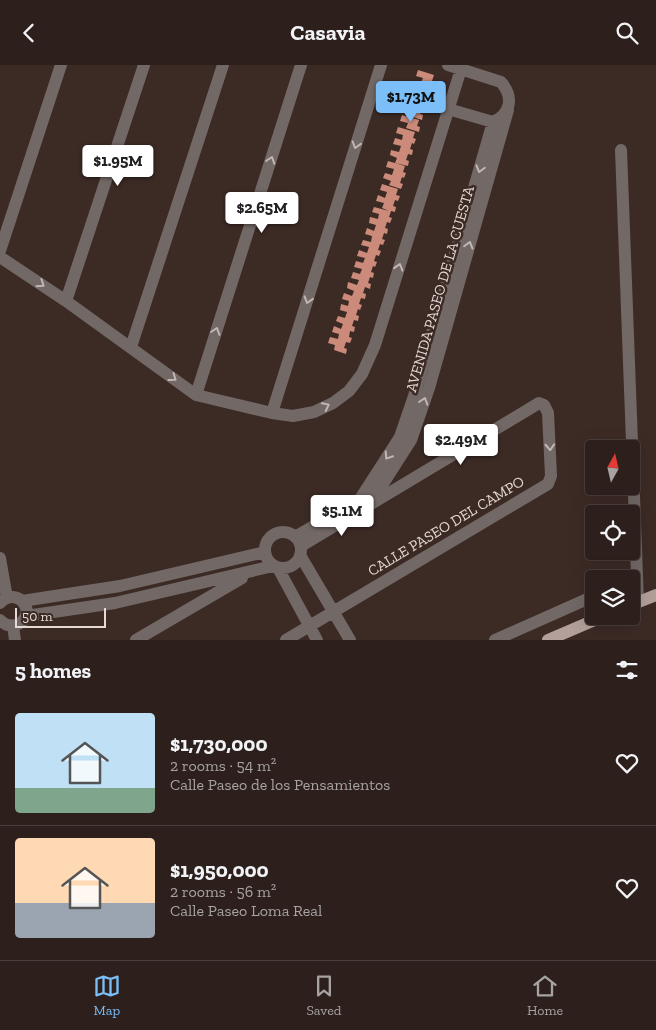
<!DOCTYPE html>
<meta charset="utf-8">
<style>
body{margin:0;font-family:"Zilla Slab",serif;background:#392d29;color:#f1f3f6;height:100vh;display:flex;flex-direction:column;font-size:19px;white-space:nowrap}
*{box-sizing:border-box;margin:0}
p{font-size:16px;color:#a7a3a3}
.icon{flex:none;width:28px;height:28px;fill:none;stroke:currentColor;stroke-width:2;stroke-linecap:round;stroke-linejoin:round}
.map{position:relative;height:575px;overflow:hidden}
.side{display:flex;flex-direction:column;background:#2d201c;flex:1}
.side>*{flex:none}
.needle{width:32px;rotate:8deg}
.tools{position:absolute;left:585px;top:375px;display:grid;gap:10px}
.tools a{display:grid;place-items:center;width:55px;height:55px;border-radius:5px;background:#2d201c;box-shadow:0 5px 20px #0002,0 0 0 1px #483e3b;font-size:25px}
.scale{position:absolute;left:15px;bottom:12px;width:91px;box-sizing:border-box;padding-left:5px;border:2px solid #e5d9d5;border-top:0;font-size:14px;line-height:18px;white-space:nowrap;color:#e5d9d5;-webkit-text-stroke:4px #3c2a25;paint-order:stroke}
.price{position:absolute;translate:-50% -42px;padding:0 11px;border-radius:5px;background:#fff;color:#222;font-size:16px;line-height:32px;filter:drop-shadow(0 1px 2px #0008)}
.price::after{content:'';position:absolute;left:50%;top:30px;width:15px;height:11px;margin-left:-8px;background:inherit;clip-path:polygon(0 0,100% 0,50% 100%)}
.price.on{background:#7bbef8;color:#111}
ul{padding:0;list-style:none}
li{display:flex;align-items:center;gap:15px;height:125px;padding:0 15px}
li+li{border-top:1px solid #483e3b}
li span{display:grid;place-items:center;flex:none;width:140px;height:100px;border-radius:5px;color:#555}
li>.icon{margin-inline-start:auto}
span .icon{width:60px;height:60px;fill:#fffc;stroke-width:1}
li b{font-size:21px}
h2{display:flex;justify-content:space-between;align-items:center;height:60px;padding:0 15px;font-size:21px}
header{display:flex;justify-content:space-between;align-items:center;height:65px;padding:0 15px;background:#2d201c;font-size:22px;font-weight:700}
.menu{display:flex;justify-content:space-around;align-items:center;height:70px;border-top:1px solid #483e3b;background:#2d201c;font-size:14px;color:#a7a3a3}
.menu a{display:grid;justify-items:center;gap:2px}
.menu .on{color:#7bbef8}
.map>svg:first-child{display:block}
.building{fill:#cc8b7a}
.lines{fill:none;stroke-linecap:round;stroke-linejoin:round}
.minor{stroke:#726865;stroke-width:12}
.major{stroke:#b4a09b;stroke-width:12}
.oneway{stroke:#c2b7b3}
.labels{text-anchor:middle;stroke-width:5;stroke-linejoin:round;paint-order:stroke}
.street-label{font-size:15px;fill:#e5d9d5;stroke:#3c2a25}
</style>
<header><svg class="icon" aria-label="back" viewBox="0 0 24 24"><path d="M15 5l-7 7 7 7"/></svg>Casavia<svg class="icon" aria-label="search" viewBox="0 0 24 24"><circle cx="10" cy="10" r="6"/><path d="M15 15l6 6"/></svg></header>
<div class="map">
<svg width="656" height="575" viewBox="0 0 656 575">
<rect width="100%" height="100%" fill="#3c2a25"/>
<!-- building -->
<path class="building" d="M418 5 434 10 432 16 435 17 434 22 430 20 428 27 431 28 430 33 426 32 424 37 428 38 426 43 414 40 415 35 408 33 410 27 417 29 419 24 412 22 413 16 421 18 423 13 416 11Z
M405 38 422 43 420 49 423 50 422 55 410 51 411 46 404 44Z
M402 50 419 55 417 61 420 62 419 67 406 63 408 58 400 56Z
M398 62 415 67 413 73 416 74 414 79 412 78 410 84 413 85 412 90 408 89 406 95 409 96 408 101 395 98 397 93 390 90 391 85 399 87 401 81 393 79 395 73 402 75 403 70 396 68Z
M388 96 405 101 403 107 406 108 404 113 402 112 400 118 403 119 401 124 389 120 391 116 383 113 385 108 392 110 394 104 386 102Z
M382 119 398 124 396 130 400 131 398 136 395 135 393 141 396 142 395 147 391 146 389 152 392 153 390 158 387 157 385 163 388 164 387 169 384 168 382 174 385 175 383 180 380 179 378 185 381 186 379 191 376 190 374 196 377 197 375 202 373 201 371 207 374 208 373 213 370 212 368 218 371 219 370 224 365 222 363 228 366 229 365 234 361 233 359 239 362 240 360 245 358 244 356 250 359 251 358 256 354 255 352 261 355 262 354 267 350 266 349 272 352 273 350 278 346 277 344 283 347 284 346 289 334 285 335 280 328 278 330 272 338 274 339 269 332 267 334 261 341 264 343 259 336 256 338 251 345 253 347 247 340 245 341 239 348 241 349 236 342 234 344 228 352 231 354 226 347 223 348 217 357 220 359 215 351 213 353 207 360 209 362 204 354 202 356 196 363 198 365 193 357 191 359 185 367 188 369 182 361 180 363 175 371 177 372 171 365 169 367 163 374 166 376 160 369 158 370 152 378 154 379 149 372 147 374 142 389 146 382 143 384 138 376 136 378 130 385 133 387 127 380 125Z"/>
<g class="lines">
<!-- minor -->
<path class="minor" d="M448 0 501 17C514 32 511 49 493 57L448 44
M621 85 638 537
M0 186 61 0
M0 192 66 236 196 330 272 348 293 351 314 347 333 338 349 326 362 309 375 280 461 4
M66 236 144 0
M131 282 223 0
M196 330 301 0
M272 348 381 0
M372 436 411 375 429 323 508 45
M265 485a18 18 0 1 1 36 0a18 18 0 1 1-36 0Z
M295 472 360 434 400 372 414 331 493 57
M300 490 350 575
M0 493 7 533
M278 503 317 575
M22 536 120 521 265 487
M0 538C10 527 25 532 27 547 24 561 10 565 0 555
M26 551 115 538 273 501
M13 561 15 575
M136 575 242 513
M286 575 548 419 551 411 548 348 544 340 539 338 301 481
M495 575 594 531"/>
<!-- major -->
<path class="major" d="M631 540 656 530
M548 575 604 551"/>
</g>
<!-- one-way arrows -->
<defs><path id="oneway-chevron" d="M-2-3.5L2.5 0L-2 3.5" fill="none" stroke-width="1.6" stroke-linecap="round" stroke-linejoin="round" transform="scale(1.25)"/></defs>
<g class="oneway">
<use href="#oneway-chevron" transform="translate(356 80) rotate(107)"/>
<use href="#oneway-chevron" transform="translate(271 95) rotate(-72)"/>
<use href="#oneway-chevron" transform="translate(480 104) rotate(106)"/>
<use href="#oneway-chevron" transform="translate(469 180) rotate(-74)"/>
<use href="#oneway-chevron" transform="translate(399 202) rotate(-73)"/>
<use href="#oneway-chevron" transform="translate(41 219) rotate(34)"/>
<use href="#oneway-chevron" transform="translate(308 235) rotate(107)"/>
<use href="#oneway-chevron" transform="translate(216 266) rotate(-72)"/>
<use href="#oneway-chevron" transform="translate(173 313) rotate(36)"/>
<use href="#oneway-chevron" transform="translate(424 336) rotate(-72)"/>
<use href="#oneway-chevron" transform="translate(326 341) rotate(-26)"/>
<use href="#oneway-chevron" transform="translate(550 382) rotate(87)"/>
<use href="#oneway-chevron" transform="translate(388 391) rotate(123)"/>
</g>
<g class="labels">
<!-- street labels -->
<g class="street-label">
<text transform="translate(440 224) rotate(-74)" y="5">AVENIDA PASEO DE LA CUESTA</text>
<text transform="translate(446 461) rotate(-31)" y="5">CALLE PASEO DEL CAMPO</text>
</g>
</g>
</svg>
<div class="tools">
<a><svg class="needle" viewBox="-14 -14 28 28"><path d="M0-13l5 13h-10z" fill="#e53935"/><path d="M0 13l5-13h-10z" fill="#a7a3a3"/></svg></a>
<a><svg class="icon" aria-label="locate" viewBox="0 0 24 24"><circle cx="12" cy="12" r="6"/><path d="M12 2v4M12 18v4M2 12h4M18 12h4"/></svg></a>
<a><svg class="icon" aria-label="layers" viewBox="0 0 24 24"><path d="M12 4l9 5-9 5-9-5zM3 14l9 5 9-5"/></svg></a>
</div>
<div class="scale">50 m</div>
<b class="price on" style="left:411px;top:58px">$1.73M</b>
<b class="price" style="left:118px;top:122px">$1.95M</b>
<b class="price" style="left:262px;top:169px">$2.65M</b>
<b class="price" style="left:461px;top:401px">$2.49M</b>
<b class="price" style="left:342px;top:472px">$5.1M</b>
</div>
<section class="side">
<h2>5 homes<svg class="icon" aria-label="filters" viewBox="0 0 24 24"><path d="M4 7h16M4 17h16"/><circle cx="9" cy="7" r="2"/><circle cx="15" cy="17" r="2"/></svg></h2>
<ul>
<li><span style="background:linear-gradient(#bfe0f5 75%,#7fa58c 0)"><svg class="icon" aria-label="home" viewBox="0 0 24 24"><path d="M3 11l9-7 9 7M6 9v11h12V9"/></svg></span><div><b>$1,730,000</b><p>2 rooms · 54 m²</p><p>Calle Paseo de los Pensamientos</p></div><svg class="icon" aria-label="heart" viewBox="0 0 24 24"><path d="M12 20l-8-8c-3-5 5-10 8-4 3-6 11-1 8 4z"/></svg></li>
<li><span style="background:linear-gradient(#ffd9b3 65%,#9aa5b1 0)"><svg class="icon" aria-label="home" viewBox="0 0 24 24"><path d="M3 11l9-7 9 7M6 9v11h12V9"/></svg></span><div><b>$1,950,000</b><p>2 rooms · 56 m²</p><p>Calle Paseo Loma Real</p></div><svg class="icon" aria-label="heart" viewBox="0 0 24 24"><path d="M12 20l-8-8c-3-5 5-10 8-4 3-6 11-1 8 4z"/></svg></li>
</ul>
</section>
<nav class="menu">
<a class="on"><svg class="icon" aria-label="map" viewBox="0 0 24 24"><path d="M3 6l6-2 6 2 6-2v14l-6 2-6-2-6 2zM9 4v14M15 6v14"/></svg>Map</a>
<a><svg class="icon" aria-label="saved" viewBox="0 0 24 24"><path d="M7 4h10v16l-5-4-5 4z"/></svg>Saved</a>
<a><svg class="icon" aria-label="home" viewBox="0 0 24 24"><path d="M3 11l9-7 9 7M6 9v11h12V9"/></svg>Home</a>
</nav>
